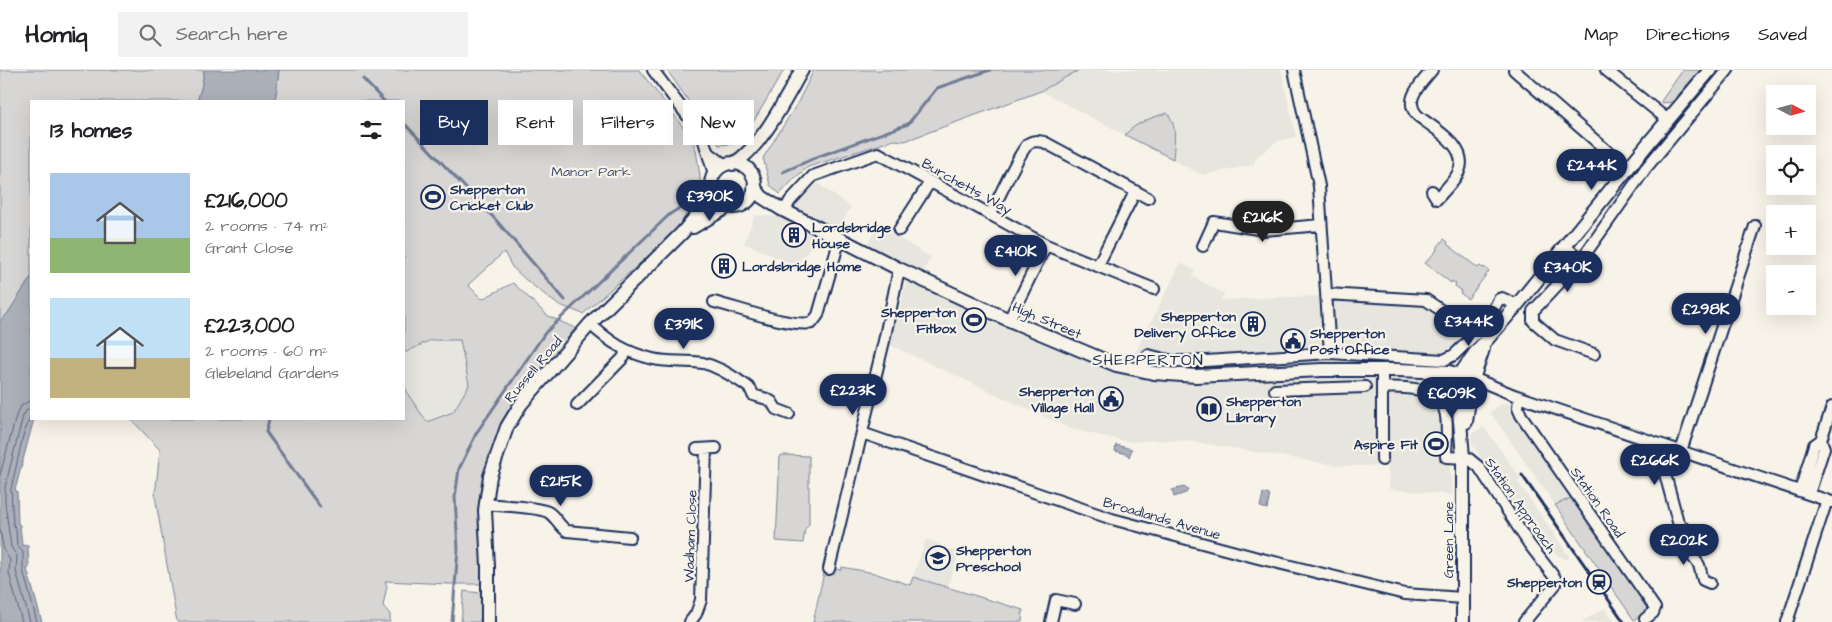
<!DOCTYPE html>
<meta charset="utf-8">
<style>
body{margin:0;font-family:"Architects Daughter",sans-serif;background:#f2f2f2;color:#202124;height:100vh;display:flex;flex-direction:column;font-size:19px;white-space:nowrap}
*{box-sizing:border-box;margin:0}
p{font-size:16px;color:#757577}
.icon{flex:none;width:28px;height:28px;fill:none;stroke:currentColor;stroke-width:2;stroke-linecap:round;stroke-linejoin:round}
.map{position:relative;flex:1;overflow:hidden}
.sheet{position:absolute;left:30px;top:30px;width:375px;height:320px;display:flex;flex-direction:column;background:#fff;border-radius:0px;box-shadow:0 5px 20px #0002}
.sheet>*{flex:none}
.hud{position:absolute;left:420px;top:30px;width:475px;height:45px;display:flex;gap:10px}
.needle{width:32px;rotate:96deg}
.fabs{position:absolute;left:1766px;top:15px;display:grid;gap:10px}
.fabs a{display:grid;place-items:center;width:50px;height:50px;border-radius:0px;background:#fff;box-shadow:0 5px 20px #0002;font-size:25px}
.price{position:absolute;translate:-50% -42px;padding:0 11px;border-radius:18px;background:#1b2f5e;color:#fff;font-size:16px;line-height:32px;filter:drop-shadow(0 1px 2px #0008)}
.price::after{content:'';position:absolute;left:50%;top:30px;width:15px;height:11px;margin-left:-8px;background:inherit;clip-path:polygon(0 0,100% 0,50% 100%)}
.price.selected{background:#222;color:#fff}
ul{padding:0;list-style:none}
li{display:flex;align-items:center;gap:15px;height:125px;padding:0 20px}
li span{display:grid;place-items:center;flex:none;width:140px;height:100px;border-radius:0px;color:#555}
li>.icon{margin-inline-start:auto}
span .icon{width:60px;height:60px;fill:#fffc;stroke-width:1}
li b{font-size:21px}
h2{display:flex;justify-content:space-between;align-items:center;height:60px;padding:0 20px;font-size:21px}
.chip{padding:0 18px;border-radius:0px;background:#fff;box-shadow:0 5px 20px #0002;font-size:18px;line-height:45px}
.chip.selected{background:#1b2f5e;color:#fff}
header{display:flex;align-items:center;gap:30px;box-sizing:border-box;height:70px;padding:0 25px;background:#fff;border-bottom:1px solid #e0e0e0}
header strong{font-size:24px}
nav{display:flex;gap:28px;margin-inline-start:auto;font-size:18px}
.search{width:350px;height:45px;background:#f2f2f2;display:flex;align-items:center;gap:12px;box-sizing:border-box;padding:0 18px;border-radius:0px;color:#757577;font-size:19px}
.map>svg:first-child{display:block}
.built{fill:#e6e5de}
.green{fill:#d7d6d4;stroke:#798299}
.water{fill:#acb0b9;stroke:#727c95}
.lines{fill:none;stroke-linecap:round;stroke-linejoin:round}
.shore{stroke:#556382;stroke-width:1}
.stream{stroke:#727c95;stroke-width:3}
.minor-casing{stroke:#1b2f5e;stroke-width:14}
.major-casing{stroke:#1b2f5e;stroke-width:16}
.minor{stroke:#f7f3e8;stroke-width:10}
.major{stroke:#f7f3e8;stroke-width:12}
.rail{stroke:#1b2f5e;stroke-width:3}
.labels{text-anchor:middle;stroke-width:4.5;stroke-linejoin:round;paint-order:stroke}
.park-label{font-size:14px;fill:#415076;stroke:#f7f3e8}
.street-label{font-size:14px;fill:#1b2f5e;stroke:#f7f3e8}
.poi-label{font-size:14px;font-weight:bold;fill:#1b2f5e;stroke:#f7f3e8;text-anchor:start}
.quarter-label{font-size:16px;letter-spacing:1px;fill:#1b2f5e;stroke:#f7f3e8}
</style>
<header>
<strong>Homiq</strong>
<div class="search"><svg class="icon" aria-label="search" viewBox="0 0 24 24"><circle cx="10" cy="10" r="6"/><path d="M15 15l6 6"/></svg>Search here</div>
<nav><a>Map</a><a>Directions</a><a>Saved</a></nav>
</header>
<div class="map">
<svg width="1832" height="552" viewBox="0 0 1832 552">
<rect width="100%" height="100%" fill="#f7f3e8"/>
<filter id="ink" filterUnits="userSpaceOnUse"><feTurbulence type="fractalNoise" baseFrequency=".02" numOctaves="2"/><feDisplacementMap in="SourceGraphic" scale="10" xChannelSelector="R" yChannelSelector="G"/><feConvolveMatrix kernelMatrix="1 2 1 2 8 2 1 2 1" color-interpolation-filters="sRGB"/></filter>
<g filter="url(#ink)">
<!-- built -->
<path class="built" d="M1079 0H1281L1296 67 1277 71 1256 88 1253 95 1202 105 1041 21Z
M817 113 851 137 838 159 797 137 796 134Z
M755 145 781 147 816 163 810 178 800 191 795 201 786 198 788 192 744 173Z
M878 156 931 187 920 208 1126 300 1181 193 1195 201 1192 206 1224 224 1221 230 1313 226 1424 236 1475 269 1456 292 1447 334 1448 383 1453 425 1389 419 1388 396H1340L1189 371 1152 370 1130 372 1071 359 890 275 909 201 867 175Z
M431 270H460L469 315 453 342 426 352 409 326 404 315V283Z
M1508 332 1571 428 1555 435 1490 342 1501 334Z
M1484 357 1521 409 1518 412 1569 486 1568 490 1540 477 1472 374 1471 364Z
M926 469 959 483 947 518 913 507Z
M1605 538 1615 552H1581L1590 547Z"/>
<!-- green -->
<path class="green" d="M0 0H204C203 12 201 20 197 31H31V207L8 243 0 251Z
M279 0H639L667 35 692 70 696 80 700 106V120L677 160 583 244 557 234 526 210 512 197 504 182 468 215 482 229 513 213 548 246 575 258 521 334 490 406 488 514H449L385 511 387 516 383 536 390 544V552H177L155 426 160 380 131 349H404V315L409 326 427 352 453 342 469 315 460 270H431L404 283V31H275Z
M667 0H784L745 66 733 74 719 75Z
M814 0H1079L1041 21 905 71 894 70 808 97 795 108 780 124 770 115 763 88 797 34Z
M1683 0H1700L1672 32 1662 33 1661 31Z
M1167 43C1178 54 1174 75 1173 89L1125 65C1135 53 1153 47 1167 43Z
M1444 169 1448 172 1447 174 1478 198 1480 196 1483 198 1484 197 1489 201 1468 229 1460 223 1461 220 1455 216 1456 214 1452 211 1451 213 1425 193 1437 180 1436 179Z
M784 385 809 386V455L805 459 803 473 776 471 780 386Z
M1571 428 1647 536V542L1634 550 1555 435Z
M842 497 874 503 910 515 913 507 1023 540 1022 552H813L825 498 841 500Z
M464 521 480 523 482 530 480 552H461Z"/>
<!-- water -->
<path class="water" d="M204 0H279L275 31H197C201 20 203 12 204 0Z
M31 207V349H34L15 420 17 421 18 454 20 455 22 475 28 476 29 498 27 499 42 552H0V251L8 243Z
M1116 375 1132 379 1129 387 1127 384 1115 381Z
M1184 417 1188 420 1186 423 1174 427 1172 420Z
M1263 423 1270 425 1267 439 1260 437Z"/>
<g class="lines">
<!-- shore -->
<path class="shore" d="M31 345 23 366 11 419 13 454 16 459 17 476 23 482V500L37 552
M0 405 17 343 22 335 31 330
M0 460 4 481 10 490 9 503 22 552
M30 552 16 501 17 486 11 477 5 433V417L23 346 26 341 31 338"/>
<!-- stream -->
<path class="stream" d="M363 9 384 31
M404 53 495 149 565 230
M783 102 817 87 908 54 937 18 990 0
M269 349 266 362 320 437
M452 552 458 479 455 427 459 399 477 362 545 263 670 144 696 128"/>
<!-- minor casing -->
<g class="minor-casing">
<path id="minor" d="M653 0 698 60 704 71 714 104
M1294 0 1319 116 1330 283
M1514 0 1628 99
M1606 0 1668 50
M708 82 725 95
M1432 121 1437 129C1444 121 1452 113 1457 105 1473 79 1435 59 1418 46 1402 30 1421 14 1432 0
M785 140 790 131 813 106 878 83 1046 175 1154 219
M990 145C997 132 1020 80 1029 73 1034 70 1039 71 1044 72L1148 128
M899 160 930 112
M1203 176 1214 152 1264 160 1321 155
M1565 176 1581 190
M1098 195 1135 122
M1327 224 1426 230 1476 264
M714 232C738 238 789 257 812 253L818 245 840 168
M1009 250 1046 175
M590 254C611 273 625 282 653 289 670 293 686 290 703 293 716 296 727 303 738 310 745 315 751 317 753 325L767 329 772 332 776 339 789 344
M1594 284 1555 270 1533 251V241L1581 190 1646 98 1728 0
M1137 300 1148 285 1173 291H1206L1330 283 1444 290 1454 285 1485 255 1499 229 1502 228 1517 235
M1382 301V390
M1473 308 1514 325 1832 432
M1382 317C1397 318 1415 317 1429 322 1453 330 1446 367 1446 387L1468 388 1479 397 1529 474 1555 508V515L1524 552
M1275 320 1365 317
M1519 327 1518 338 1521 345 1655 538 1653 543 1645 549
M577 335 624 287 625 280
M862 363 1112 449 1258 488 1405 524 1463 528
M1665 376V404L1678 452 1687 462 1690 483 1699 495 1703 510 1710 513
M697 379 716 378
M1681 381 1755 156
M1800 421 1814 375 1821 370 1832 337
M1809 424 1824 378 1821 370
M485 434C501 436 535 436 548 442 556 447 559 456 567 461L630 467
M829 499 884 271 899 199
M690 552 696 544 701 530 706 379
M1051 552 1056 530 1075 534
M1787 552 1827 430"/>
</g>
<!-- major casing -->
<g class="major-casing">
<path id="major" d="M711 115a22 22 0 1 1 44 0a22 22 0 1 1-44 0Z
M733 94C762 77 785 29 802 0
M754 117 762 127 781 139 899 199 1009 250 1116 295 1154 303 1196 306 1322 300H1398L1449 302 1473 308
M693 157 727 137
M1466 352 1471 315 1483 279
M488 552V496L485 440 490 406 507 357 521 334 590 254 682 163 709 131 713 124
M1463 552V387L1458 328 1461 303 1475 283 1517 235 1651 70 1710 0"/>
</g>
<!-- minor -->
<use href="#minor" class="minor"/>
<!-- major -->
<use href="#major" class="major"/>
<!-- rail -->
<path class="rail" d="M1522 405 1624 552"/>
</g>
</g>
<!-- icons -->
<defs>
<g id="stadium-ring" transform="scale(1.25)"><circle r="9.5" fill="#f7f3e8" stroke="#1b2f5e" stroke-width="1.5"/><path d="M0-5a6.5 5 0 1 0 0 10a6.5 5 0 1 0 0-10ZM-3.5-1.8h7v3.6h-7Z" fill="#1b2f5e"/></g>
<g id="building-ring" transform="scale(1.25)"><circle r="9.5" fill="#f7f3e8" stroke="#1b2f5e" stroke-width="1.5"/><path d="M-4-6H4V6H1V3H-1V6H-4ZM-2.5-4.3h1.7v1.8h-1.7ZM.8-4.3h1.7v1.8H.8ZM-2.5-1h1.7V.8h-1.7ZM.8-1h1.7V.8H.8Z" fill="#1b2f5e"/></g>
<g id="civic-ring" transform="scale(1.25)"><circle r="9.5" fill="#f7f3e8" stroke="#1b2f5e" stroke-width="1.5"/><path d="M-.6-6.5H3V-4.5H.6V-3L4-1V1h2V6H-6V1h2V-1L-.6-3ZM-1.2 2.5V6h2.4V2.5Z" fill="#1b2f5e"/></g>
<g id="library-ring" transform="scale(1.25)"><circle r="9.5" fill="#f7f3e8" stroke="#1b2f5e" stroke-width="1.5"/><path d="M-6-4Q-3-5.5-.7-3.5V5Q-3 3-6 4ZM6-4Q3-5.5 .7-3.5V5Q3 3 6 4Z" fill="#1b2f5e"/></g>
<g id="school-ring" transform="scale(1.25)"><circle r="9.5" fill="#f7f3e8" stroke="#1b2f5e" stroke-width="1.5"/><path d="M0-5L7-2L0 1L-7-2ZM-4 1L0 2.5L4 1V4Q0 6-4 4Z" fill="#1b2f5e"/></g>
<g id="station-ring" transform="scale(1.25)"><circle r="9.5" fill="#f7f3e8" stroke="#1b2f5e" stroke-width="1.5"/><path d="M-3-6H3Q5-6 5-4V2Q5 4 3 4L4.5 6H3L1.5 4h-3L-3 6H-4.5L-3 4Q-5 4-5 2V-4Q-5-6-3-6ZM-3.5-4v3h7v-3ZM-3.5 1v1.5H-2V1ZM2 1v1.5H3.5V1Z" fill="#1b2f5e"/></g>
</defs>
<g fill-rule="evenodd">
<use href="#stadium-ring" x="433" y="127"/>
<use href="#building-ring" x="794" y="165"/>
<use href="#building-ring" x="724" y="196"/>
<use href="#stadium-ring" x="974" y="250"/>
<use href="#building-ring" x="1253" y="254"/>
<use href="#civic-ring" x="1293" y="271"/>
<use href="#civic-ring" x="1111" y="329"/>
<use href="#library-ring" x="1209" y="339"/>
<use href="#stadium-ring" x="1436" y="374"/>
<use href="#school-ring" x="938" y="488"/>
<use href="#station-ring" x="1599" y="512"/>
</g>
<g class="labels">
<!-- park labels -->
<g class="park-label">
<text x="591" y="106">Manor Park</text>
</g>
<!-- street labels -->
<g class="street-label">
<text transform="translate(967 116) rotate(29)" y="5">Burchetts Way</text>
<text transform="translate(1047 250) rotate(23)" y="5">High Street</text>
<text transform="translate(533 299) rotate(-50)" y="5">Russell Road</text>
<text transform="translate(1598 432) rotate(55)" y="5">Station Road</text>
<text transform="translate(1521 435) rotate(55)" y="5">Station Approach</text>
<text transform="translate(1162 448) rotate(16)" y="5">Broadlands Avenue</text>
<text transform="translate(690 466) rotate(-88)" y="5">Wadham Close</text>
<text transform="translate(1448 470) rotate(-90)" y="5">Green Lane</text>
</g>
<!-- poi labels -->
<g class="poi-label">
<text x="450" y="124">Shepperton<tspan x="450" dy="16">Cricket Club</tspan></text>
<text x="812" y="162">Lordsbridge<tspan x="812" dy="16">House</tspan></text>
<text x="742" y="201">Lordsbridge Home</text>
<text x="956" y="247" text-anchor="end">Shepperton<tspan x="956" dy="16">Fitbox</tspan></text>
<text x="1236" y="251" text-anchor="end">Shepperton<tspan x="1236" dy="16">Delivery Office</tspan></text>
<text x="1310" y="268">Shepperton<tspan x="1310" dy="16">Post Office</tspan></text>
<text x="1094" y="326" text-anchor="end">Shepperton<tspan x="1094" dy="16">Village Hall</tspan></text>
<text x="1226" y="336">Shepperton<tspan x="1226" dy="16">Library</tspan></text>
<text x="1418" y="379" text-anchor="end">Aspire Fit</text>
<text x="956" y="485">Shepperton<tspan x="956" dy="16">Preschool</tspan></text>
<text x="1582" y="517" text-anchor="end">Shepperton</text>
</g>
<!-- quarter labels -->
<g class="quarter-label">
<text x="1148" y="295">SHEPPERTON</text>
</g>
</g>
</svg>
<div class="fabs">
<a><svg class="needle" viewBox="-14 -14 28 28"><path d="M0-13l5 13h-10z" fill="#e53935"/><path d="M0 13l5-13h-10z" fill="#757577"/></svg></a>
<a><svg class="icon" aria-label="locate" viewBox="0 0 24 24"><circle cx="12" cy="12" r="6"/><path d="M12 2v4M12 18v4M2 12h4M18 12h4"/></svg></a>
<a>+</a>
<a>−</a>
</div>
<b class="price" style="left:1592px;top:121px">£244K</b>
<b class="price" style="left:710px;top:152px">£390K</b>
<b class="price selected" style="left:1263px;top:173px">£216K</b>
<b class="price" style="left:1016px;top:207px">£410K</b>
<b class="price" style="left:1568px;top:223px">£340K</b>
<b class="price" style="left:1706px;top:265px">£298K</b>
<b class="price" style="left:1469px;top:277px">£344K</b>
<b class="price" style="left:684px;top:280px">£391K</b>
<b class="price" style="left:853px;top:346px">£223K</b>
<b class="price" style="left:1452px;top:349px">£609K</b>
<b class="price" style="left:1655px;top:416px">£266K</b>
<b class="price" style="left:561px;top:437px">£215K</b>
<b class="price" style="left:1684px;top:496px">£202K</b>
<div class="hud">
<a class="chip selected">Buy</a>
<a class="chip">Rent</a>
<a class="chip">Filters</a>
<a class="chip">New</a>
</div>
<section class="sheet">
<h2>13 homes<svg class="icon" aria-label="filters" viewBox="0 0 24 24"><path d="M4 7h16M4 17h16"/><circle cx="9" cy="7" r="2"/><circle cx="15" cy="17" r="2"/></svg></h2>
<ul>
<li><span style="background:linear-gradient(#a9c7e8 65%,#8fb573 0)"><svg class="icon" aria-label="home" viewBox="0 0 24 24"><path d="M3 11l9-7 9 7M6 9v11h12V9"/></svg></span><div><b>£216,000</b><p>2 rooms · 74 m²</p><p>Grant Close</p></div></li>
<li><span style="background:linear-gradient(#bfe0f5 60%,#c2b280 0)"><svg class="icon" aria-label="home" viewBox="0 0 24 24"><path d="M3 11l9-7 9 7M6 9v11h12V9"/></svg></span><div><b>£223,000</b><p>2 rooms · 60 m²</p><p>Glebeland Gardens</p></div></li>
</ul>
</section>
</div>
